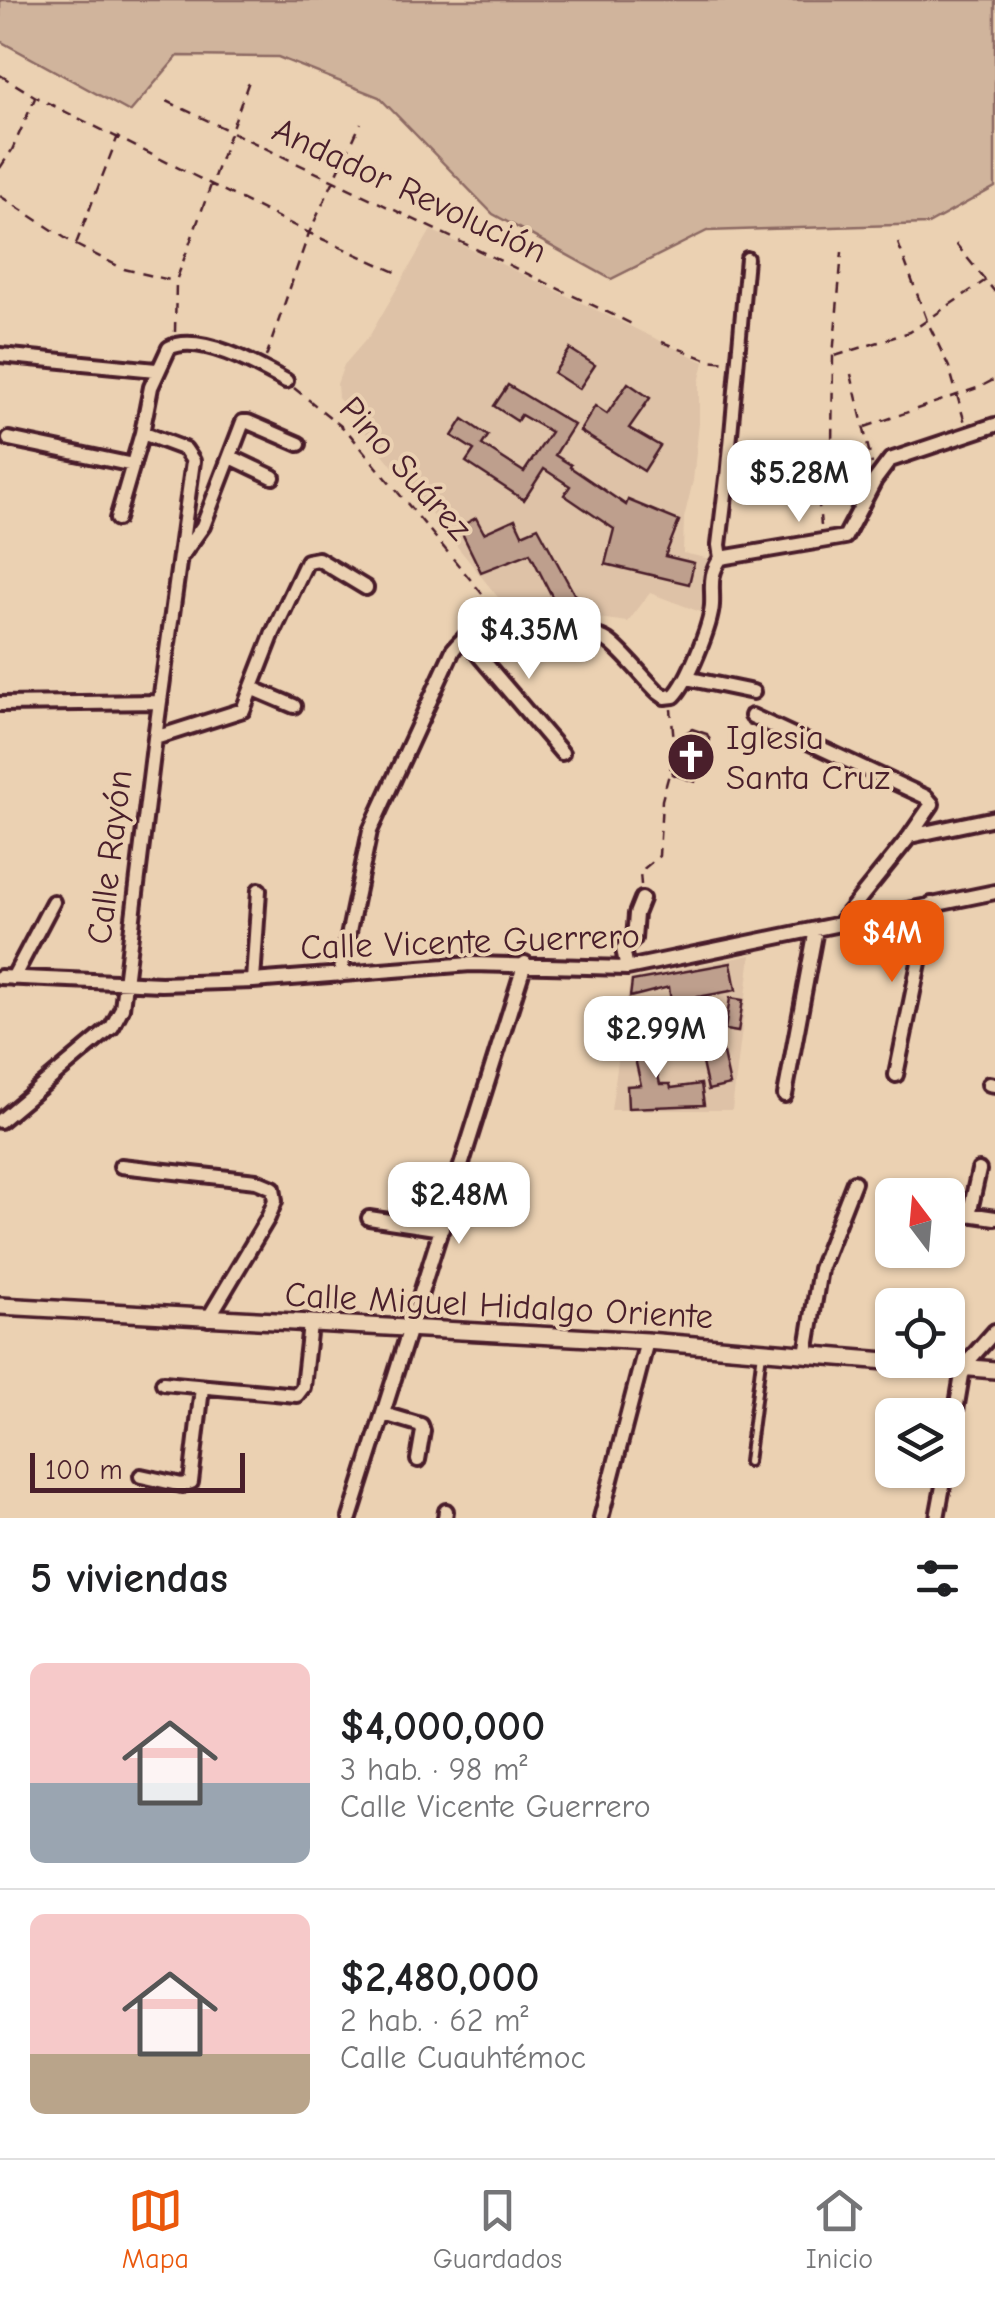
<!DOCTYPE html>
<html lang="es">
<meta charset="utf-8">
<style>
body{margin:0;font-family:"Comic Neue",sans-serif;background:#f6f6f6;color:#202124;height:100vh;display:flex;flex-direction:column;font-size:38px;white-space:nowrap}
*{box-sizing:border-box;margin:0}
p{font-size:32px;color:#757577}
.icon{flex:none;width:55px;height:55px;fill:none;stroke:currentColor;stroke-width:2;stroke-linecap:round;stroke-linejoin:round}
.map{position:relative;height:1518px;overflow:hidden}
.drawer{display:flex;flex-direction:column;background:#fff;flex:1}
.drawer>*{flex:none}
.needle{width:65px;rotate:344deg}
.fabs{position:absolute;left:875px;top:1178px;display:grid;gap:20px}
.fabs a{display:grid;place-items:center;width:90px;height:90px;border-radius:15px;background:#fff;box-shadow:0 2px 8px #0004;font-size:50px}
.scale{position:absolute;left:30px;bottom:25px;width:215px;box-sizing:border-box;padding-left:10px;border:5px solid #4a1f2b;border-top:0;font-size:28px;line-height:35px;white-space:nowrap;color:#4a1f2b;-webkit-text-stroke:8px #ebd1b2;paint-order:stroke}
.price{position:absolute;translate:-50% -85px;padding:0 22px;border-radius:20px;background:#fff;color:#222;font-size:32px;line-height:65px;filter:drop-shadow(0 2px 5px #0008)}
.price::after{content:'';position:absolute;left:50%;top:60px;width:30px;height:22px;margin-left:-15px;background:inherit;clip-path:polygon(0 0,100% 0,50% 100%)}
.price.on{background:#ea580c;color:#fff}
ul{padding:0;list-style:none}
li{display:flex;align-items:center;gap:30px;height:250px;padding:0 30px}
li+li{border-top:2px solid #e0e0e0}
li span{display:grid;place-items:center;flex:none;width:280px;height:200px;border-radius:15px;color:#555}
li>.icon{margin-inline-start:auto}
span .icon{width:120px;height:120px;fill:#fffc;stroke-width:1}
li b{font-size:42px}
h2{display:flex;justify-content:space-between;align-items:center;height:120px;padding:0 30px;font-size:42px}
.dock{display:flex;justify-content:space-around;align-items:center;height:140px;border-top:2px solid #e0e0e0;background:#fff;font-size:28px;color:#757577}
.dock a{display:grid;justify-items:center;gap:5px}
.dock .on{color:#ea580c}
.map>svg:first-child{display:block}
.built{fill:#dec2a7}
.green{fill:#d0b49c;stroke:#8d6a64;stroke-width:2.5}
.building{fill:#be9f8d;stroke:#4a1f2b;stroke-width:2.5}
.lines{fill:none;stroke-linecap:round;stroke-linejoin:round}
.service-casing{stroke:#4a1f2b;stroke-width:14}
.pedestrian-casing{stroke:#4a1f2b;stroke-width:18}
.minor-casing{stroke:#4a1f2b;stroke-width:20}
.tertiary-casing{stroke:#4a1f2b;stroke-width:22}
.path{stroke:#4a1f2b;stroke-width:2.5;stroke-dasharray:10 8;stroke-linecap:butt}
.service{stroke:#ebd1b2;stroke-width:6}
.pedestrian{stroke:#ebd1b2;stroke-width:10}
.minor{stroke:#ebd1b2;stroke-width:12}
.tertiary{stroke:#ebd1b2;stroke-width:15}
.labels{text-anchor:middle;stroke-width:8;stroke-linejoin:round;paint-order:stroke}
.street-label{font-size:35px;fill:#4a1f2b;stroke:#ebd1b2}
.poi-label{font-size:35px;fill:#4a1f2b;stroke:#ebd1b2;text-anchor:start}
</style>
<div class="map">
<svg width="995" height="1518" viewBox="0 0 995 1518">
<rect width="100%" height="100%" fill="#ebd1b2"/>
<filter id="ink" filterUnits="userSpaceOnUse"><feTurbulence type="fractalNoise" baseFrequency=".01" numOctaves="2"/><feDisplacementMap in="SourceGraphic" scale="20" xChannelSelector="R" yChannelSelector="G"/><feConvolveMatrix kernelMatrix="1 2 1 2 8 2 1 2 1" color-interpolation-filters="sRGB"/></filter>
<g filter="url(#ink)">
<!-- built -->
<path class="built" d="M431 230 704 362 699 383V423L693 481 684 518 683 553 710 559 703 613 650 593 628 622 505 606 338 398 337 384 344 365 370 335Z
M751 955 732 1110H611L630 979Z"/>
<!-- green -->
<path class="green" d="M0 0H995V187L928 224 707 231 611 279 493 214 379 97 278 57 178 56 130 112 0 41Z"/>
<!-- building -->
<path class="building" d="M570 349 595 365 579 389 554 373Z
M628 383 650 398 629 428 660 446 644 471 580 431 595 406 607 414Z
M508 385 574 425 555 455 571 465 570 467 626 505 628 500 679 521 665 556 694 563 689 584 605 564 614 529 564 495 570 486 544 469 524 500 466 462 474 450 452 436 463 419 488 436 482 445 524 472 551 432 521 415 517 421 494 406Z
M476 518 484 533 515 519 522 534 538 527 579 603 560 612 530 553 481 572 459 527Z
M692 729 707 734 710 740 695 782 672 774 687 732Z
M731 963 736 990 671 1002 669 987 630 997 632 981Z
M730 998 743 1000 738 1032 725 1030Z
M647 1028 660 1084H670L671 1088 701 1084 704 1105 628 1108 627 1086 641 1085 629 1032Z
M718 1031 730 1085 708 1090 696 1036Z"/>
<g class="lines">
<!-- service casing -->
<g class="service-casing">
<path id="service" d="M748 1462 762 1352"/>
</g>
<!-- pedestrian casing -->
<g class="pedestrian-casing">
<path id="pedestrian" d="M727 478 747 258"/>
</g>
<!-- minor casing -->
<g class="minor-casing">
<path id="minor" d="M0 355 156 370
M9 439 133 465
M231 457 273 477
M117 519 142 433 151 387 169 348C199 332 259 366 286 381
M183 554 203 526 243 422H248L299 444
M721 558 719 545 727 478
M464 638 562 753
M686 678 753 692
M254 689 294 706
M0 704 160 702
M752 716 926 797 932 804 910 836 840 923
M155 738 243 710 273 633 307 561 318 559 366 588
M910 836 995 818
M627 968 623 949 634 939 636 914 642 899
M340 975 370 831 453 650C463 637 472 631 489 631 519 632 583 625 608 641 624 652 643 678 658 692L665 697 674 696C688 682 711 625 712 605 713 586 708 576 721 558L845 537 875 480 890 460 995 425
M0 977 161 984 253 981 471 964 627 968 995 892
M13 978 53 902
M253 981 259 890
M896 1075 931 904
M989 1084 995 1085
M785 1095 816 929
M0 1121 112 1027 122 1008 155 738 193 461 185 449 142 433
M121 1166 256 1181 273 1188 275 1201 268 1218 208 1319
M948 1211 995 1218
M969 1215 979 1170
M369 1218 442 1229
M806 1354 820 1269 854 1182
M163 1383 297 1395 303 1387 310 1324
M384 1414 421 1425 423 1431 418 1460
M948 1458 962 1375 971 1358 995 1331
M141 1476 182 1485 191 1482 202 1388
M350 1518 525 963
M445 1518 446 1511
M601 1518 647 1341
M937 1518 946 1470"/>
</g>
<!-- tertiary casing -->
<g class="tertiary-casing">
<path id="tertiary" d="M0 1306 647 1341 995 1370"/>
</g>
<!-- path -->
<path class="path" d="M0 75 36 97 309 233 398 273
M167 101 632 324
M0 168 12 150 35 98
M0 196 76 245 124 269 174 281
M898 243 928 323 949 367 965 423
M76 244 118 136
M956 244 995 292
M175 332 176 281 249 81
M662 342 708 360 727 362
M835 356 910 332 986 280
M266 357 309 233 361 123
M851 374 872 464
M294 388 347 431 494 608 547 615
M865 427 980 387 995 379
M821 526 819 505 832 452 833 356 842 252
M476 619 470 614V607L483 595
M641 885 640 872 659 856 662 800 675 752 671 709"/>
<!-- service -->
<use href="#service" class="service"/>
<!-- pedestrian -->
<use href="#pedestrian" class="pedestrian"/>
<!-- minor -->
<use href="#minor" class="minor"/>
<!-- tertiary -->
<use href="#tertiary" class="tertiary"/>
</g>
</g>
<!-- icons -->
<defs>
<g id="church-disc" transform="scale(2.5)"><circle r="9.5" fill="#4a1f2b" stroke="#ebd1b2"/><path d="M-1.2-6h2.4v3.5h3.3v2.4h-3.3V6h-2.4V-.1h-3.3v-2.4h3.3Z" fill="#fff"/></g>
</defs>
<g fill-rule="evenodd">
<use href="#church-disc" x="691" y="757"/>
</g>
<g class="labels">
<!-- street labels -->
<g class="street-label">
<text transform="translate(410 190) rotate(25)" y="12">Andador Revolución</text>
<text transform="translate(406 468) rotate(48)" y="12">Pino Suárez</text>
<text transform="translate(109 857) rotate(-83)" y="12">Calle Rayón</text>
<text transform="translate(470 941) rotate(-2)" y="12">Calle Vicente Guerrero</text>
<text transform="translate(499 1305) rotate(3)" y="12">Calle Miguel Hidalgo Oriente</text>
</g>
<!-- poi labels -->
<g class="poi-label">
<text x="726" y="749">Iglesia<tspan x="726" dy="40">Santa Cruz</tspan></text>
</g>
</g>
</svg>
<div class="fabs">
<a><svg class="needle" viewBox="-14 -14 28 28"><path d="M0-13l5 13h-10z" fill="#e53935"/><path d="M0 13l5-13h-10z" fill="#757577"/></svg></a>
<a><svg class="icon" aria-label="locate" viewBox="0 0 24 24"><circle cx="12" cy="12" r="6"/><path d="M12 2v4M12 18v4M2 12h4M18 12h4"/></svg></a>
<a><svg class="icon" aria-label="layers" viewBox="0 0 24 24"><path d="M12 4l9 5-9 5-9-5zM3 14l9 5 9-5"/></svg></a>
</div>
<div class="scale">100 m</div>
<b class="price" style="left:799px;top:525px">$5.28M</b>
<b class="price" style="left:529px;top:682px">$4.35M</b>
<b class="price on" style="left:892px;top:985px">$4M</b>
<b class="price" style="left:656px;top:1081px">$2.99M</b>
<b class="price" style="left:459px;top:1247px">$2.48M</b>
</div>
<section class="drawer">
<h2>5 viviendas<svg class="icon" aria-label="filters" viewBox="0 0 24 24"><path d="M4 7h16M4 17h16"/><circle cx="9" cy="7" r="2"/><circle cx="15" cy="17" r="2"/></svg></h2>
<ul>
<li><span style="background:linear-gradient(#f6c9c9 60%,#9aa5b1 0)"><svg class="icon" aria-label="home" viewBox="0 0 24 24"><path d="M3 11l9-7 9 7M6 9v11h12V9"/></svg></span><div><b>$4,000,000</b><p>3 hab. · 98 m²</p><p>Calle Vicente Guerrero</p></div></li>
<li><span style="background:linear-gradient(#f6c9c9 70%,#b9a48a 0)"><svg class="icon" aria-label="home" viewBox="0 0 24 24"><path d="M3 11l9-7 9 7M6 9v11h12V9"/></svg></span><div><b>$2,480,000</b><p>2 hab. · 62 m²</p><p>Calle Cuauhtémoc</p></div></li>
</ul>
</section>
<nav class="dock">
<a class="on"><svg class="icon" aria-label="map" viewBox="0 0 24 24"><path d="M3 6l6-2 6 2 6-2v14l-6 2-6-2-6 2zM9 4v14M15 6v14"/></svg>Mapa</a>
<a><svg class="icon" aria-label="saved" viewBox="0 0 24 24"><path d="M7 4h10v16l-5-4-5 4z"/></svg>Guardados</a>
<a><svg class="icon" aria-label="home" viewBox="0 0 24 24"><path d="M3 11l9-7 9 7M6 9v11h12V9"/></svg>Inicio</a>
</nav>
